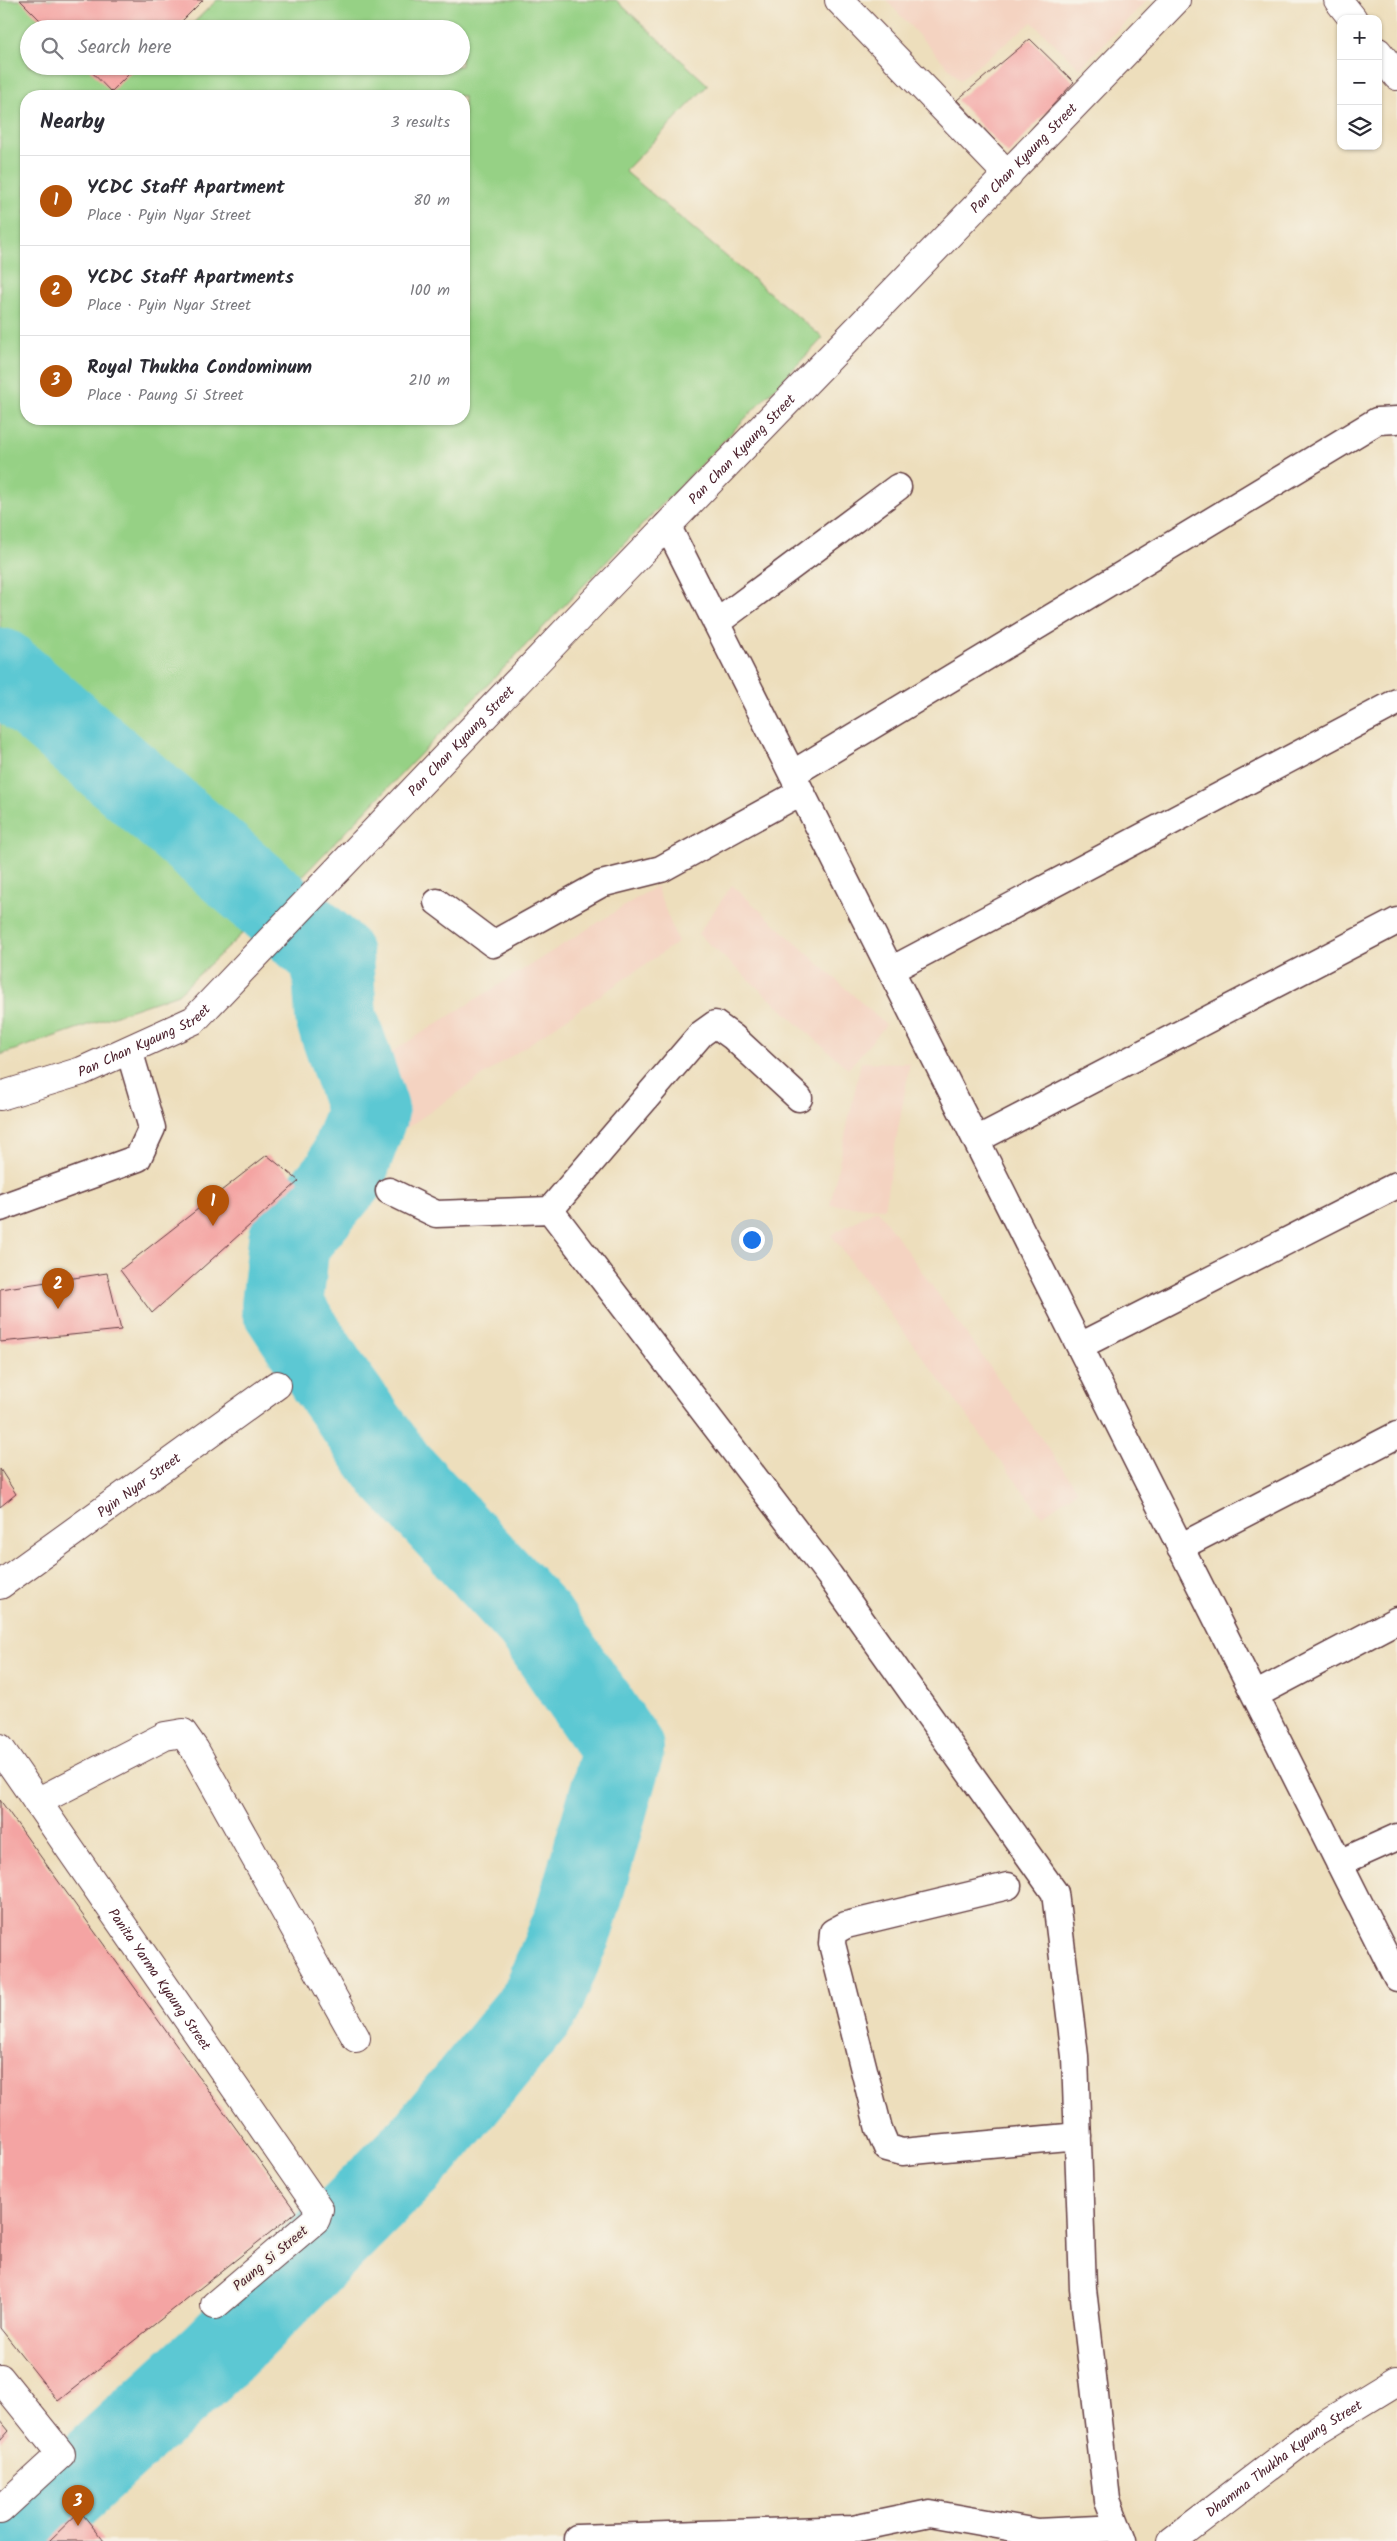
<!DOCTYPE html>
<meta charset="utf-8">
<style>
:root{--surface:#fff;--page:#f2f2f3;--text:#2b2b33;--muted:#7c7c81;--line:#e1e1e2;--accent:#b45309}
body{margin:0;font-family:Kalam,sans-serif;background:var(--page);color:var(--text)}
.controls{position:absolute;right:15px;top:15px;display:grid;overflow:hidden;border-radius:10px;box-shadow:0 1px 4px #0004}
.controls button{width:45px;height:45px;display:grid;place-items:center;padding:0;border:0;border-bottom:1px solid var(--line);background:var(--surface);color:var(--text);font:25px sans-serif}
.you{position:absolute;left:751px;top:1239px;width:18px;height:18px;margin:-12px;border:4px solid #fff;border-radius:50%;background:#1a73e8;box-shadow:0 0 0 8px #1a73e833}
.badge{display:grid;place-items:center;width:32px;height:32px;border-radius:50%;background:var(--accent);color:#fff;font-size:16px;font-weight:700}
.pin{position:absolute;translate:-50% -41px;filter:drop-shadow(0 1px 2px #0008)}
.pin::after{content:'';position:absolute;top:26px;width:18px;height:15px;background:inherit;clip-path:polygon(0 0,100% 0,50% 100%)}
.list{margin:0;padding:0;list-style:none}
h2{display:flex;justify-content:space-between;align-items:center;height:65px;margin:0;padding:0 20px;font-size:21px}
h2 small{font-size:16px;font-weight:400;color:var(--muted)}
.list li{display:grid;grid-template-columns:32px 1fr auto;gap:15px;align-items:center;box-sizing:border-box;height:90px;padding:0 20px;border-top:1px solid var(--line)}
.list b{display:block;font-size:19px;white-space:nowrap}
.list p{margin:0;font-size:16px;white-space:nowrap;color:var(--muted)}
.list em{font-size:16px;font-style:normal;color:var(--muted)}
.icon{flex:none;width:28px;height:28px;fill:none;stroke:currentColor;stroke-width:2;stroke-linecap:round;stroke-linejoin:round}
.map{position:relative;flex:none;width:1397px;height:2541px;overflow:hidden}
.search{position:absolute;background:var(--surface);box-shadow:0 1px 4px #0004;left:20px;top:20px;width:450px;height:55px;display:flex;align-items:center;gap:12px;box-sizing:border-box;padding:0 18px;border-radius:28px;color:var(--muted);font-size:19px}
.panel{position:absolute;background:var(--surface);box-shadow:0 1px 4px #0004;left:20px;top:90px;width:450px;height:335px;border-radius:20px}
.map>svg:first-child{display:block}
.built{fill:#f4d3c1}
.green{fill:#96d185;stroke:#707858;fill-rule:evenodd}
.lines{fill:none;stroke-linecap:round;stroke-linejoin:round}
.river{stroke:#5cc8d3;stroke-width:82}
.building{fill:#f4a4a3}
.service-casing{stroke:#623c41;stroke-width:29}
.minor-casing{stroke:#623c41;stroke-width:30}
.service{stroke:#fff;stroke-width:26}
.minor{stroke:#fff;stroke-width:28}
.labels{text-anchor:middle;stroke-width:4;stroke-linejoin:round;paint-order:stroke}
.street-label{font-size:14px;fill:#4a1f2b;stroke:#f7f3e8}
</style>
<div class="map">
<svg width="1397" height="2541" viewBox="0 0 1397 2541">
<rect width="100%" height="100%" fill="#f7f3e8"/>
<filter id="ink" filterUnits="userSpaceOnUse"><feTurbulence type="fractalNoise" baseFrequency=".02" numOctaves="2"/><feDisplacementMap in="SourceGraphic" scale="10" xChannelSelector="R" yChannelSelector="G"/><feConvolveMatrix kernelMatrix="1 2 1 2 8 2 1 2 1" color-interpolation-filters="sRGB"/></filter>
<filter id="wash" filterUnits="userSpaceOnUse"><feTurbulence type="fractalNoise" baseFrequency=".0096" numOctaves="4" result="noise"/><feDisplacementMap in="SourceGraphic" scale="20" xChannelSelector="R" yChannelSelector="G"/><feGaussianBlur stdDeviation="1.12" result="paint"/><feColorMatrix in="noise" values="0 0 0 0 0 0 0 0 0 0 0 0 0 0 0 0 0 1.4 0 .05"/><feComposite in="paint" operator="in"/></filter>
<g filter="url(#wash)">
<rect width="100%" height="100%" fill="#eddebc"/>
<path class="built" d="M 886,0 L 1147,0 L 1080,68 L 1032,22 L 960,80 Z
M 732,885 L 886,1025 L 848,1069 L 698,934 Z
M 656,886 L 678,942 L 402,1131 L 379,1060 Z
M 861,1062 L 910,1063 L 884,1208 L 830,1205 Z
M 877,1209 L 1078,1490 L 1042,1516 L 831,1235 Z"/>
<path class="green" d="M 0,0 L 56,0 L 94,29 L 29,29 L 29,66 L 461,66 L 461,29 L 187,29 L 217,0 L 616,0 L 708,85 L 625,171 L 823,338 L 292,887 L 178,994 L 0,1055 ZM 26,96 L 464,96 L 464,419 L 26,419 Z"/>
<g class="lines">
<path class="river" d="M 0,669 L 332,956 L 336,1017 L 368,1110 L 345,1174 L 289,1241 L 282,1306 L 328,1377 L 395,1470 L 534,1620 L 623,1750 L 574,1922 L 541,2003 L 424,2145 L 215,2355 L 12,2541"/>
</g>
<g id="blocks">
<path class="building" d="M 20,0 L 203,0 L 174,29 L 49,29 Z
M 1030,39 L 1074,82 L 1008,154 L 957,100 Z
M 86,66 L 137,66 L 111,92 Z
M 267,1155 L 299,1181 L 152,1313 L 120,1270 Z
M 107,1273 L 121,1330 L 0,1342 L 0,1289 Z
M 0,1469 L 16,1494 L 0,1507 Z
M 0,1800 L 296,2212 L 58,2401 L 0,2328 Z
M 0,2420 L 9,2431 L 0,2441 Z
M 80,2511 L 104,2541 L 49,2541 Z"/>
</g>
</g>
<g filter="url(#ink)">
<use href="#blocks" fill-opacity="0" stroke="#623c41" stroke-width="1"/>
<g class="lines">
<g class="service-casing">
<path id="service" d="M 667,525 L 1397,1978
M 716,623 L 898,487
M 792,774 L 1377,421 L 1397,420
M 437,902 L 493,944 L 601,884 L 661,869 L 801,792
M 891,970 L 1397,702
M 799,1098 L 733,1037 L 715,1024 L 701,1034 L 550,1210 L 829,1575 L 1055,1893 L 1075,2056 L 1083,2289 L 1107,2500 L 1123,2541
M 976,1140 L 1397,921
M 389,1191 L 436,1214 L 550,1210
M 0,1208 L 138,1158 L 152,1128 L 129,1050
M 1080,1346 L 1397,1185
M 1180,1547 L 1397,1435
M 1255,1695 L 1397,1620
M 1339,1863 L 1397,1837
M 1008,1886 L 846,1925 L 833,1932 L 832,1944 L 879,2129 L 887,2148 L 902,2152 L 1078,2136
M 577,2538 L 853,2529 L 930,2513 L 1037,2532 L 1118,2528"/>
</g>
<g class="minor-casing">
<g id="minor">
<path d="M 839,0 L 1008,175"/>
<path d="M 1338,0 L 1353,19"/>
<path d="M 1378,52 L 1397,76"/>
<path id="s1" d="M 0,1096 L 82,1071 L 194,1020 L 602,593 L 1176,0"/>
<path id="s2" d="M 0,1585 L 277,1385"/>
<path id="s3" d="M 0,1748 L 319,2209 L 316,2219 L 215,2305"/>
<path d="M 37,1802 L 165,1736 L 183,1733 L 195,1750 L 356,2038"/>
<path d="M 0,2378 L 61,2454 L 0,2510"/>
<path id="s4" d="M 1172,2541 L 1317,2430 L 1397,2381"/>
</g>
</g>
<use href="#service" class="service"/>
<use href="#minor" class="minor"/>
</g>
</g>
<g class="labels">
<g class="street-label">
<text dy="5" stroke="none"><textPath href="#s1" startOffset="1405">Pan Chan Kyaung Street</textPath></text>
<text dy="5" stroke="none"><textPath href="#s1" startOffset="1000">Pan Chan Kyaung Street</textPath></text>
<text dy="5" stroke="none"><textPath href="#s1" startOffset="595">Pan Chan Kyaung Street</textPath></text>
<text dy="5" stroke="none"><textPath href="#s1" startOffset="155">Pan Chan Kyaung Street</textPath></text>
<text dy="5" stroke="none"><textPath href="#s2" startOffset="171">Pyin Nyar Street</textPath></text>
<text dy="5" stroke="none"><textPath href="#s3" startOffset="281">Panita Yarma Kyaung Street</textPath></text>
<text transform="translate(270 2258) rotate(-40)" y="5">Paung Si Street</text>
<text dy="5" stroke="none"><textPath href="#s4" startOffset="139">Dhamma Thukha Kyaung Street</textPath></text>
</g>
</g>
</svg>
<div class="controls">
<button>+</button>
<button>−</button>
<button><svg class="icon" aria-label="layers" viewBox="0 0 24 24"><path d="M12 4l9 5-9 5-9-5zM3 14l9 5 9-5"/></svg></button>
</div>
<div class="you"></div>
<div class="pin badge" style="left:213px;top:1226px">1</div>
<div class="pin badge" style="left:58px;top:1309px">2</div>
<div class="pin badge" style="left:78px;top:2526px">3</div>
<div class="search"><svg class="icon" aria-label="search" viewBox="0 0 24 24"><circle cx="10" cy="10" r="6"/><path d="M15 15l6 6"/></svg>Search here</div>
<section class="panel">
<h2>Nearby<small>3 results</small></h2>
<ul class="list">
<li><span class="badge">1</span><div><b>YCDC Staff Apartment</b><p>Place · Pyin Nyar Street</p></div><em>80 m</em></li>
<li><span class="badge">2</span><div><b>YCDC Staff Apartments</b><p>Place · Pyin Nyar Street</p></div><em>100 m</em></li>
<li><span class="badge">3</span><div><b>Royal Thukha Condominum</b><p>Place · Paung Si Street</p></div><em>210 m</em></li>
</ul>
</section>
</div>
